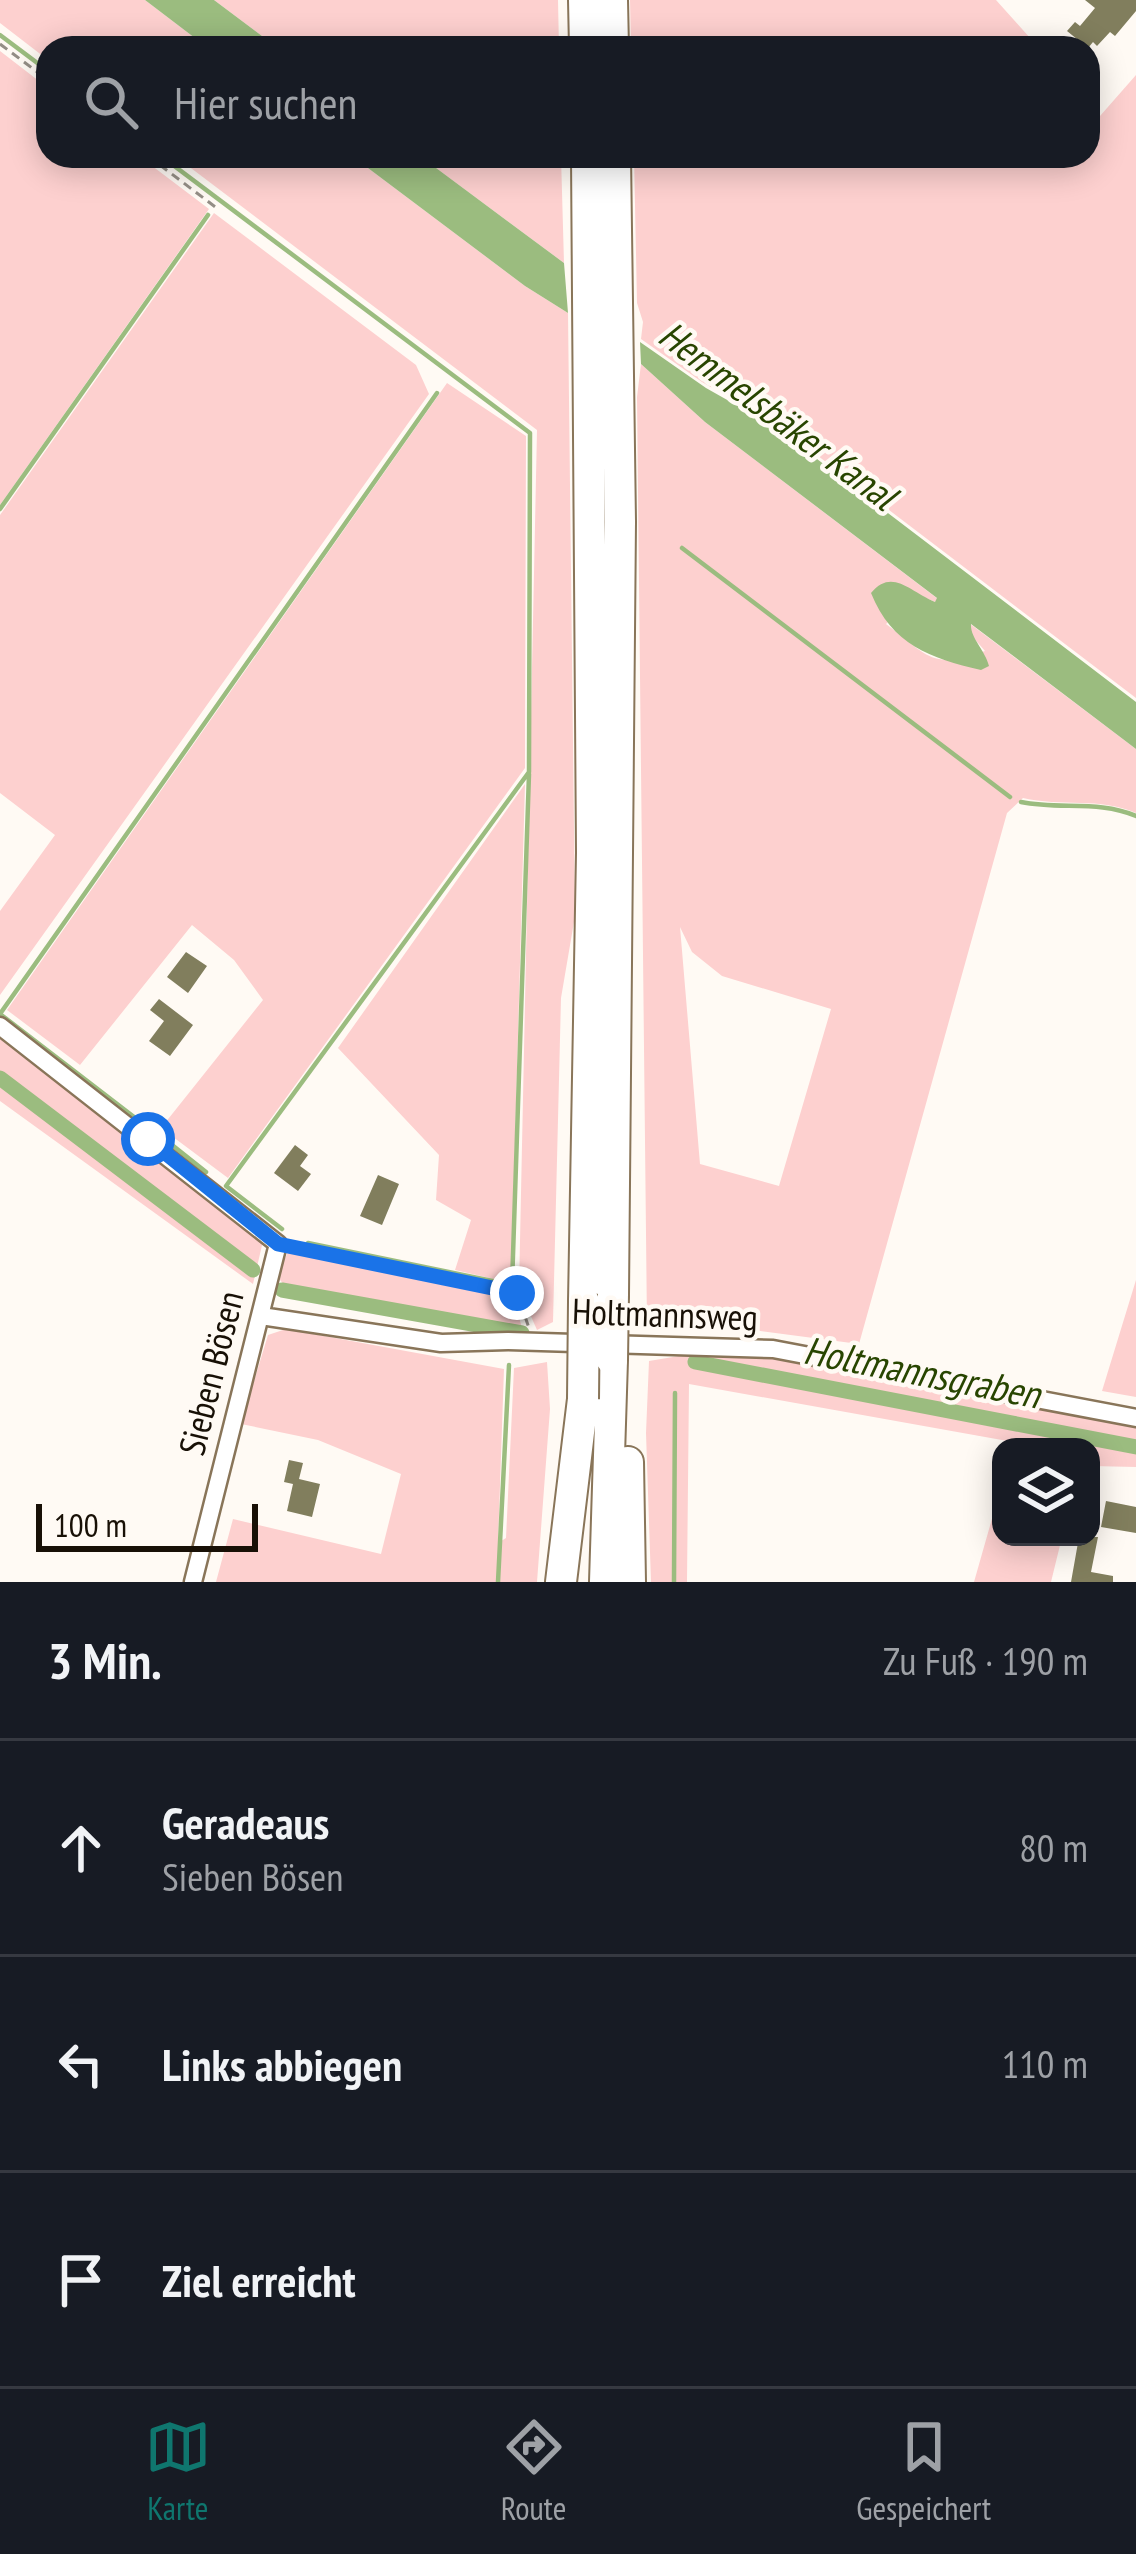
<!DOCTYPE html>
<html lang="de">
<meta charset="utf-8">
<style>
:root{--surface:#171b24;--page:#20242c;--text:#f1f3f6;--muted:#9ea1a6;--line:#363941;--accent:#0f766e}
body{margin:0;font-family:"PT Sans Narrow",sans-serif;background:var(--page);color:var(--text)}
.controls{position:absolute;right:36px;bottom:36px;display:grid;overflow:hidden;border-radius:24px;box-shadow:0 6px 30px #0003}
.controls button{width:108px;height:108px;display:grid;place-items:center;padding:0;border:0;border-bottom:3px solid var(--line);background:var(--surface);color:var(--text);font:60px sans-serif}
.scale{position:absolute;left:36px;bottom:30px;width:222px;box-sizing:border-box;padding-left:12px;border:6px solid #181006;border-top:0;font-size:33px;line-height:42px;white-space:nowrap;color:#181006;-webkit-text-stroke:9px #fffaf4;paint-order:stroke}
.stop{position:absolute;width:36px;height:36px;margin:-27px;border:9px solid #1a73e8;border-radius:50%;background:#fff}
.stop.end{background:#1a73e8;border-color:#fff;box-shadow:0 3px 12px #0008}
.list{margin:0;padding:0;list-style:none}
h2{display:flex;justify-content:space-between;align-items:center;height:156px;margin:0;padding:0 48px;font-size:51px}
h2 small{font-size:39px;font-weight:400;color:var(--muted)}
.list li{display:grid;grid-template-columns:78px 1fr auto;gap:36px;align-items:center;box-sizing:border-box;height:216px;padding:0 48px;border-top:3px solid var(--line)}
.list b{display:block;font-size:45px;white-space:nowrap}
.list p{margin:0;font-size:39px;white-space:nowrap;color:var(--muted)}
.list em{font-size:39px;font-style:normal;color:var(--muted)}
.icon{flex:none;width:66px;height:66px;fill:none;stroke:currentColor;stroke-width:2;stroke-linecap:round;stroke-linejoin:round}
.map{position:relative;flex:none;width:1136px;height:1582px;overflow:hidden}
.search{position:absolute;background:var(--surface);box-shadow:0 6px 30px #0003;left:36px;right:36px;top:36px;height:132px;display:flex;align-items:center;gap:30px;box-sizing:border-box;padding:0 42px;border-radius:36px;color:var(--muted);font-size:45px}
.sheet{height:804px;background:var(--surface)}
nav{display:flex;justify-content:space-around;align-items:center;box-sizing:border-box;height:168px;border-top:3px solid var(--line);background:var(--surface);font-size:33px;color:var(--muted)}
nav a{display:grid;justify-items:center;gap:6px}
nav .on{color:var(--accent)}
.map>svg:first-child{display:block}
.green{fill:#fdd0cf;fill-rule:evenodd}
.water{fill:#9bbc7f}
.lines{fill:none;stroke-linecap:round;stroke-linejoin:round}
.stream{stroke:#9bbc7f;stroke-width:4.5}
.canal{stroke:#9bbc7f;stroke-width:15}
.building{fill:#817e5d}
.street-casing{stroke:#897559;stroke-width:21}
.highway-casing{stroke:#897559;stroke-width:34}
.path{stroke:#948e86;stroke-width:3;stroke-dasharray:9 6;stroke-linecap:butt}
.street{stroke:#fff;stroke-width:16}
.highway{stroke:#fff;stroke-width:30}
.highway-bridge-casing{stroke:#897559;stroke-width:34;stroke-linecap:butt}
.highway-bridge{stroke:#fff;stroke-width:30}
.route{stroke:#1a73e8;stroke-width:15}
.labels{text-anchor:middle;stroke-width:9;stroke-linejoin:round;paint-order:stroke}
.street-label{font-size:36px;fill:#181006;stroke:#fffaf4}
.water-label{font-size:39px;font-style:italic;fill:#284500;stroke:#fffaf4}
</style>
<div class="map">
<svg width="1136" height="1582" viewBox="0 0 1136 1582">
<rect width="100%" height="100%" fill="#fffaf4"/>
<path class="green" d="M 0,0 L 145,0 L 208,48 L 48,48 L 48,60 L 0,23 Z
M 214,0 L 558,0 L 559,48 L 278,48 Z
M 630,0 L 996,0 L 1039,48 L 631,48 Z
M 0,51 L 48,88 L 48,156 L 139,156 L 209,209 L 0,505 Z
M 1136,75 L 1136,698 L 780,427 L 702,382 L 641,339 L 643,322 L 637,303 L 634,156 L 1088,156 L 1088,103 L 1100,116 Z
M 175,156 L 352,156 L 525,286 L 568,313 L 575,916 L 561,998 L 553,1322 L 537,1330 L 519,1289 L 537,430 Z
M 420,156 L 561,156 L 564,263 L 440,171 Z
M 214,213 L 416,365 L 429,394 L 0,995 L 0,911 L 55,835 L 0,793 L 0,515 Z
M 641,364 L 705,422 L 938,599 L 935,602 L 917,594 L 886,624 C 929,656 930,670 985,651 L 971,635 L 969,623 L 1136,749 L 1136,813 C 1100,797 1061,807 1023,798 L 1007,813 L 859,1344 L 692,1322 L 647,1326 L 637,397 ZM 680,927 L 692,952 L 722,976 L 831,1009 L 779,1186 L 700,1164 Z
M 447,383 L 526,436 L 525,768 L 228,1178 L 161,1128 L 263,1000 L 234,960 L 192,925 L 80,1065 L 7,1010 Z
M 525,784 L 511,1283 L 455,1270 L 471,1220 L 436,1200 L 439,1155 L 338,1048 Z
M 0,1037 L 263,1241 L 253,1284 L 0,1101 Z
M 292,1243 L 511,1288 L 522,1328 L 284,1285 L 277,1276 Z
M 1136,1280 L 1136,1397 L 1102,1391 Z
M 286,1329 L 504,1369 L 498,1543 L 506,1538 L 514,1368 L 547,1362 L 550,1409 L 537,1582 L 216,1582 L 233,1519 L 381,1554 L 401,1474 L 318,1440 L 241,1424 L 268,1335 Z
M 691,1354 L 765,1355 L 1136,1424 L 1136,1467 L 1091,1466 L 1091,1447 L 1012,1447 L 1013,1442 L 689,1384 L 687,1582 L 651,1582 L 646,1433 L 649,1361 Z
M 1001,1487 L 1001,1537 L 1062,1537 L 1051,1582 L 974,1582 Z"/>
<path class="water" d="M 145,0 L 214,0 L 278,48 L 208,48 Z
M 352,156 L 420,156 L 564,263 L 568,313 L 525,286 Z
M 640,342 L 706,388 L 775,427 L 1136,702 L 1136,749 L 971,624 C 970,638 985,650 989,666 L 981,670 C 930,658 892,645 871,593 C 892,568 909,591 935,602 L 937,598 L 705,422 L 641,364 Z"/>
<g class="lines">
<path class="stream" d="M 0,35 L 48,71
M 161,156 L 530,433 L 529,772 L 226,1186 L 282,1229
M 0,509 L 208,215
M 682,548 L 1010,797
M 1021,802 C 1060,810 1099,800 1136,816
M 147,1127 L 0,1014 L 437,393
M 162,1137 L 206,1172
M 308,1243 L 512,1285 L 529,774
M 498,1582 L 509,1365
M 674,1582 L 675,1393"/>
<path class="canal" d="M 0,1078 L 253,1270
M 282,1290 L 522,1333
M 695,1362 L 1136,1447"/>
</g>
<path class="building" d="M 1085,0 L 1136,0 L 1136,11 L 1115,36 L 1110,32 L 1097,46 L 1093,42 L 1088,48 L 1067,31 L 1075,22 L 1080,26 L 1095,8 Z
M 186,952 L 207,966 L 188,993 L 167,977 Z
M 159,999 L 193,1025 L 170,1056 L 149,1041 L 164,1021 L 150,1010 Z
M 295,1145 L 308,1155 L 300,1166 L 311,1174 L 298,1191 L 274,1173 Z
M 378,1175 L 399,1184 L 382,1225 L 360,1216 Z
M 289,1460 L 303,1463 L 299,1479 L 320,1484 L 312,1517 L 287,1511 L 293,1484 L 284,1482 Z
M 1106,1501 L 1136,1507 L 1136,1533 L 1101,1527 Z
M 1079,1537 L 1098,1537 L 1091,1572 L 1113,1576 L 1113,1582 L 1071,1582 Z"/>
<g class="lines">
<g class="street-casing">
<path id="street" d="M 0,1026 L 278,1244 L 193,1582
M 261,1316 L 441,1343 L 508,1341 L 773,1349 L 1136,1418"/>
</g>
<g class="highway-casing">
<path id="highway" d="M 584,0 L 585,48
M 612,0 L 613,48
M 613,1294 L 620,522 L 615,156
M 584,1302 L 592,853 L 587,156
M 628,1462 L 630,1582
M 561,1582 L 583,1399
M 605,1582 L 612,1360"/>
</g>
<path class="path" d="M 0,44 L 48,80
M 148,156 L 218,209
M 292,1247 L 517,1293 L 529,1328"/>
<use href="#street" class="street"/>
<use href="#highway" class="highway"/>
<g class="highway-bridge-casing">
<path id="highway-bridge" d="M 612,1360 L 613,1294
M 583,1399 L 584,1302"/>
</g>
<use href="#highway-bridge" class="highway-bridge"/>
</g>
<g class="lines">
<path class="route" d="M 148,1139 L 278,1244 L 517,1293"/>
</g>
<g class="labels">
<g class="street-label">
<text transform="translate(665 1314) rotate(2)" y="13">Holtmannsweg</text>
<text transform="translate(211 1373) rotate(-76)" y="13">Sieben Bösen</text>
</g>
<g class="water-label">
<text transform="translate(778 415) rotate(37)" y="14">Hemmelsbäker Kanal</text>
<text transform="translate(922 1372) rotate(11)" y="14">Holtmannsgraben</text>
</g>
</g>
</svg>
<div class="controls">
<button><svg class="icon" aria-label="layers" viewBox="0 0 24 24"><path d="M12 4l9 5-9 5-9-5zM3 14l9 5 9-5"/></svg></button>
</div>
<div class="scale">100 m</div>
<div class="stop" style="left:148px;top:1139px"></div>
<div class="stop end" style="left:517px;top:1293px"></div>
<div class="search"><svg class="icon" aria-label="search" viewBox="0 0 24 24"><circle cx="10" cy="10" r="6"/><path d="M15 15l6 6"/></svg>Hier suchen</div>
</div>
<section class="sheet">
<h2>3 Min.<small>Zu Fuß · 190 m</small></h2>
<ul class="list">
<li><svg class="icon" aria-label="ahead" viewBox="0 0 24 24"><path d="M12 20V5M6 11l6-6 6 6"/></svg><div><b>Geradeaus</b><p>Sieben Bösen</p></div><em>80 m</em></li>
<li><svg class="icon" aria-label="left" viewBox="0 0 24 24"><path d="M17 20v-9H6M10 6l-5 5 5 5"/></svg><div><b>Links abbiegen</b></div><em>110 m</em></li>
<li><svg class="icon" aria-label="arrive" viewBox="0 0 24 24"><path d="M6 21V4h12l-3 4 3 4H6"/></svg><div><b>Ziel erreicht</b></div></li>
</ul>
</section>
<nav>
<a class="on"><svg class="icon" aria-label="map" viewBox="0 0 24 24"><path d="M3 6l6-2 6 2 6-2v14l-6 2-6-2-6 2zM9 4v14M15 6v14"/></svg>Karte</a>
<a><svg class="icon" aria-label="directions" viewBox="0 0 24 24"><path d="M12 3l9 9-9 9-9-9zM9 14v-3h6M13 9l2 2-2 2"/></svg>Route</a>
<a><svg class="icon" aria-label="saved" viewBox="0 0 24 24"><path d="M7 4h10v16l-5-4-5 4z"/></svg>Gespeichert</a>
</nav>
